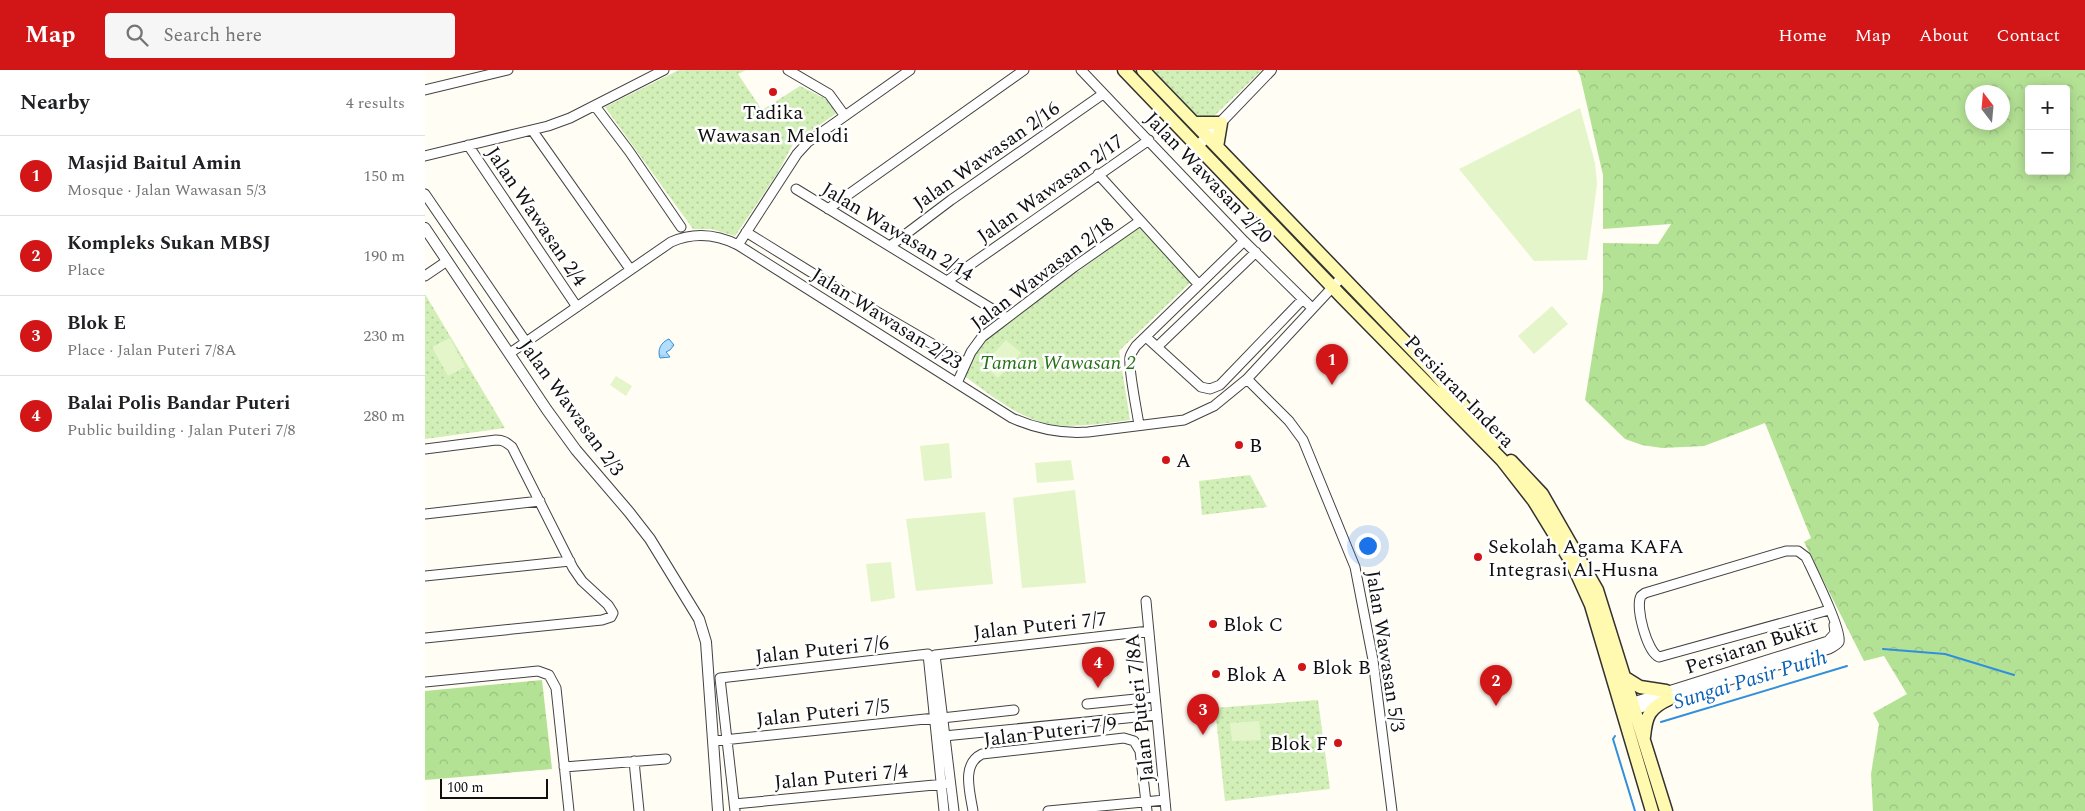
<!DOCTYPE html>
<meta charset="utf-8">
<style>
:root{--surface:#fff;--page:#f6f6f6;--text:#202124;--muted:#757577;--line:#e0e0e0;--accent:#d21617}
body{margin:0;font-family:Spectral,serif;background:var(--page);color:var(--text)}
.controls{position:absolute;right:15px;top:15px;display:grid;overflow:hidden;border-radius:5px;box-shadow:0 2px 12px #0003}
.controls button{width:45px;height:45px;display:grid;place-items:center;padding:0;border:0;border-bottom:1px solid var(--line);background:var(--surface);color:var(--text);font:25px sans-serif}
.compass{position:absolute;left:1540px;top:15px;width:45px;height:45px;border-radius:50%;background:var(--surface);box-shadow:0 2px 12px #0003;rotate:344deg}
.scale{position:absolute;left:15px;bottom:12px;width:108px;box-sizing:border-box;padding-left:5px;border:2px solid #101010;border-top:0;font-size:14px;line-height:18px;white-space:nowrap;color:#101010;-webkit-text-stroke:4px #fff;paint-order:stroke}
.you{position:absolute;left:942px;top:475px;width:18px;height:18px;margin:-12px;border:4px solid #fff;border-radius:50%;background:#1a73e8;box-shadow:0 0 0 8px #1a73e833}
.badge{display:grid;place-items:center;width:32px;height:32px;border-radius:50%;background:var(--accent);color:#fff;font-size:16px;font-weight:700}
.pin{position:absolute;translate:-50% -41px;filter:drop-shadow(0 1px 2px #0008)}
.pin::after{content:'';position:absolute;top:26px;width:18px;height:15px;background:inherit;clip-path:polygon(0 0,100% 0,50% 100%)}
.list{margin:0;padding:0;list-style:none}
h2{display:flex;justify-content:space-between;align-items:center;height:65px;margin:0;padding:0 20px;font-size:21px}
h2 small{font-size:16px;font-weight:400;color:var(--muted)}
.list li{display:grid;grid-template-columns:32px 1fr auto;gap:15px;align-items:center;box-sizing:border-box;height:80px;padding:0 20px;border-top:1px solid var(--line)}
.list b{display:block;font-size:19px;white-space:nowrap}
.list p{margin:0;font-size:16px;white-space:nowrap;color:var(--muted)}
.list em{font-size:16px;font-style:normal;color:var(--muted)}
.icon{flex:none;width:28px;height:28px;fill:none;stroke:currentColor;stroke-width:2;stroke-linecap:round;stroke-linejoin:round}
.map{position:relative;flex:none;width:1660px;height:741px;overflow:hidden}
header{display:flex;align-items:center;gap:30px;box-sizing:border-box;height:70px;padding:0 25px;background:var(--accent);color:#fff}
header strong{font-size:24px}
nav{display:flex;gap:28px;margin-inline-start:auto;font-size:18px}
.search{width:350px;height:45px;background:var(--page);display:flex;align-items:center;gap:12px;box-sizing:border-box;padding:0 18px;border-radius:5px;color:var(--muted);font-size:19px}
main{display:flex}
aside{flex:1;background:var(--surface)}
.map>svg:first-child{display:block}
.forest{fill:url(#forest-crowns);fill-rule:evenodd}
.park{fill:url(#park-dots)}
.pitch{fill:#e4f5ca}
.water{fill:url(#water-ripples);stroke:#3090dd}
.lines{fill:none;stroke-linecap:round;stroke-linejoin:round}
.stream{stroke:#3090dd;stroke-width:2}
.minor-casing{stroke:#434343;stroke-width:11}
.tertiary-casing{stroke:#434343;stroke-width:12}
.secondary-casing{stroke:#323232;stroke-width:15}
.minor{stroke:#fff;stroke-width:9}
.tertiary{stroke:#fff;stroke-width:10}
.secondary{stroke:#fffaaf;stroke-width:12}
.poi-dot{fill:#d21617;stroke:#fff;stroke-width:2}
.labels{text-anchor:middle;stroke-width:5;stroke-linejoin:round;paint-order:stroke}
.poi-label{font-size:20px;fill:#101010;stroke:#fff;text-anchor:start}
.street-label{font-size:20px;fill:#101010;stroke:#fff}
.park-label{font-size:20px;font-style:italic;fill:#267117;stroke:#fff}
.water-label{font-size:21px;font-style:italic;fill:#0961b3;stroke:#fff}
</style>
<header>
<strong>Map</strong>
<div class="search"><svg class="icon" aria-label="search" viewBox="0 0 24 24"><circle cx="10" cy="10" r="6"/><path d="M15 15l6 6"/></svg>Search here</div>
<nav><a>Home</a><a>Map</a><a>About</a><a>Contact</a></nav>
</header>
<main>
<aside>
<h2>Nearby<small>4 results</small></h2>
<ul class="list">
<li><span class="badge">1</span><div><b>Masjid Baitul Amin</b><p>Mosque · Jalan Wawasan 5/3</p></div><em>150 m</em></li>
<li><span class="badge">2</span><div><b>Kompleks Sukan MBSJ</b><p>Place</p></div><em>190 m</em></li>
<li><span class="badge">3</span><div><b>Blok E</b><p>Place · Jalan Puteri 7/8A</p></div><em>230 m</em></li>
<li><span class="badge">4</span><div><b>Balai Polis Bandar Puteri</b><p>Public building · Jalan Puteri 7/8</p></div><em>280 m</em></li>
</ul>
</aside>
<div class="map">
<svg width="1660" height="741" viewBox="0 0 1660 741">
<defs>
<pattern id="forest-crowns" width="20" height="18" patternUnits="userSpaceOnUse" patternTransform="scale(1.25)"><rect width="20" height="18" fill="#b4e295"/><path d="M2 6a3 3 0 1 1 6 0M12 15a3 3 0 1 1 6 0" fill="none" stroke="#9ac17f"/></pattern>
<pattern id="park-dots" width="8" height="8" patternUnits="userSpaceOnUse" patternTransform="scale(1.25)"><rect width="8" height="8" fill="#d2efb7"/><path d="M2 2h.1M6 6h.1" fill="none" stroke="#b3cc9c" stroke-width="1.8" stroke-linecap="round"/></pattern>
<pattern id="water-ripples" width="26" height="14" patternUnits="userSpaceOnUse" patternTransform="scale(1.25)"><rect width="26" height="14" fill="#b2ddfd"/><path d="M2 4q2-2 4 0t4 0M15 11q2-2 4 0t4 0" fill="none" stroke="#98bdd8"/></pattern>
</defs>
<rect width="100%" height="100%" fill="#fffdf4"/>
<path class="forest" d="M 1152,0 L 1660,0 L 1660,741 L 1448,741 L 1446,704 L 1454,654 L 1448,643 L 1482,624 L 1459,586 L 1439,591 L 1379,472 L 1386,468 L 1340,353 L 1279,376 L 1237,378 L 1217,375 L 1200,369 L 1160,330 L 1178,220 L 1178,173 L 1233,174 L 1246,154 L 1178,159 L 1178,105 L 1155,5 ZM 1604,19 L 1641,19 L 1641,101 L 1604,101 ZM 1548,22 L 1578,22 L 1578,52 L 1548,52 Z
M 117,610 L 127,699 L 0,710 L 0,621 Z"/>
<path class="park" d="M 254,0 L 321,0 L 313,4 L 337,40 L 375,16 L 401,29 L 413,42 L 368,74 L 352,104 L 310,166 L 286,159 L 268,159 L 180,37 Z
M 725,0 L 837,0 L 789,46 C 780,49 776,49 768,45 Z
M 715,157 L 766,212 L 694,281 L 705,350 C 683,353 661,356 639,356 C 601,355 569,327 539,306 L 548,283 L 559,269 Z
M 0,224 L 80,358 L 0,369 Z
M 825,405 L 842,437 L 777,445 L 774,411 Z
M 893,630 L 905,719 L 800,731 L 790,638 Z"/>
<path class="pitch" d="M 1155,38 L 1170,93 L 1172,114 L 1162,190 L 1109,191 L 1034,99 Z
M 1127,236 L 1143,254 L 1109,284 L 1093,266 Z
M 25,268 L 40,297 L 23,306 L 7,277 Z
M 581,270 L 596,283 L 573,308 L 558,295 Z
M 191,306 L 207,316 L 201,326 L 185,315 Z
M 524,373 L 527,408 L 499,411 L 495,376 Z
M 646,390 L 649,410 L 612,413 L 610,393 Z
M 650,420 L 661,513 L 597,518 L 588,428 Z
M 560,442 L 568,514 L 491,521 L 481,449 Z
M 466,492 L 470,528 L 446,532 L 441,494 Z
M 834,651 L 836,670 L 807,671 L 805,653 Z"/>
<path class="water" d="M 244,269 L 249,275 L 245,280 L 241,282 L 245,287 L 235,288 C 232,280 236,272 244,269 Z"/>
<g class="lines">
<path class="stream" d="M 1458,579 L 1520,584 L 1589,605
M 1236,652 L 1422,596
M 1190,666 L 1188,669 L 1210,741"/>
<g class="minor-casing">
<path id="minor" d="M 363,0 L 404,24 L 420,46
M 656,0 L 819,171 L 887,238
M 0,20 L 83,0
M 170,36 L 204,81 L 256,157
M 107,60 L 205,199
M 43,75 L 152,237
M 0,86 L 123,56 L 145,48 L 239,0
M 673,104 L 774,215
M 371,119 L 582,248
M 0,124 L 101,272
M 403,139 L 599,0
M 321,162 L 418,222 L 540,293
M 313,175 L 372,84 L 383,72 L 485,0
M 465,176 L 526,130 L 678,24
M 0,206 L 22,191
M 522,211 L 724,70
M 721,267 L 776,317 L 785,319 L 795,315 L 877,230
M 732,277 L 831,182
M 85,283 L 246,172 C 269,162 291,164 313,175 L 587,348 C 612,359 636,364 663,362 L 759,350 L 789,336 L 822,309 L 917,207
M 822,309 L 864,351 L 878,370 L 930,497 L 948,590 L 967,741
M 532,313 L 546,282 L 557,267 L 649,197 L 715,151
M 714,355 C 712,341 703,298 705,287 C 706,283 709,279 711,276 L 819,171
M 0,379 L 71,370 C 78,370 81,372 87,377 L 148,498 L 157,511 L 183,535 L 188,543 L 186,547 L 177,550 L 0,568
M 0,444 L 115,431
M 0,506 L 145,491
M 721,531 L 741,741
M 0,612 L 113,601 L 124,605 L 131,618 L 144,741
M 662,634 L 730,627
M 1202,634 L 1403,571 L 1410,563 L 1409,555
M 1206,641 L 1404,579 C 1408,577 1412,575 1414,572 C 1418,562 1387,500 1381,487 L 1373,481 L 1361,481 L 1220,523 L 1216,526 C 1210,537 1222,582 1234,587 L 1404,540
M 517,648 L 589,640
M 519,666 L 732,645
M 289,671 L 510,648
M 209,691 L 214,741
M 139,697 L 241,689
M 309,734 L 520,714
M 310,741 L 295,608 L 503,584 L 519,741
M 529,741 L 510,585 L 724,561
M 548,741 C 545,722 536,694 557,684 L 699,668 L 709,671 L 715,681 L 722,741
M 623,741 L 740,730"/>
</g>
<g class="tertiary-casing">
<path id="tertiary" d="M 772,77 L 846,0
M 0,158 L 122,340 L 151,380 L 204,442 L 225,469 L 274,549 L 281,572 L 293,741"/>
</g>
<g class="secondary-casing">
<path id="secondary" d="M 699,0 L 918,228 L 1077,390 L 1109,431 L 1147,493 L 1166,535 L 1227,741
M 718,0 L 1008,301 L 1070,372
M 769,53 L 796,53 L 792,77
M 1086,391 L 1117,424 L 1172,520 L 1241,741
M 1199,607 L 1215,617 L 1241,621
M 1219,667 C 1221,646 1224,638 1244,629"/>
</g>
<use href="#minor" class="minor"/>
<use href="#tertiary" class="tertiary"/>
<use href="#secondary" class="secondary"/>
</g>
<g class="poi-dot">
<circle cx="348" cy="22" r="5"/>
<circle cx="814" cy="375" r="5"/>
<circle cx="741" cy="390" r="5"/>
<circle cx="1053" cy="487" r="5"/>
<circle cx="788" cy="554" r="5"/>
<circle cx="877" cy="597" r="5"/>
<circle cx="791" cy="604" r="5"/>
<circle cx="913" cy="673" r="5"/>
</g>
<g class="labels">
<g class="poi-label">
<text x="348" y="49" text-anchor="middle">Tadika<tspan x="348" dy="23">Wawasan Melodi</tspan></text>
<text x="824" y="382">B</text>
<text x="751" y="397">A</text>
<text x="1063" y="483">Sekolah Agama KAFA<tspan x="1063" dy="23">Integrasi Al-Husna</tspan></text>
<text x="798" y="561">Blok C</text>
<text x="887" y="604">Blok B</text>
<text x="801" y="611">Blok A</text>
<text x="903" y="680" text-anchor="end">Blok F</text>
</g>
<g class="street-label">
<text transform="translate(561 85) rotate(-35)" y="7">Jalan Wawasan 2/16</text>
<text transform="translate(784 107) rotate(46)" y="7">Jalan Wawasan 2/20</text>
<text transform="translate(625 118) rotate(-35)" y="7">Jalan Wawasan 2/17</text>
<text transform="translate(112 146) rotate(56)" y="7">Jalan Wawasan 2/4</text>
<text transform="translate(473 161) rotate(31)" y="7">Jalan Wawasan 2/14</text>
<text transform="translate(617 203) rotate(-37)" y="7">Jalan Wawasan 2/18</text>
<text transform="translate(462 248) rotate(32)" y="7">Jalan Wawasan 2/23</text>
<text transform="translate(1035 321) rotate(46)" y="7">Persiaran Indera</text>
<text transform="translate(147 337) rotate(54)" y="7">Jalan Wawasan 2/3</text>
<text transform="translate(615 555) rotate(-6)" y="7">Jalan Puteri 7/7</text>
<text transform="translate(1326 576) rotate(-18)" y="7">Persiaran Bukit</text>
<text transform="translate(397 579) rotate(-6)" y="7">Jalan Puteri 7/6</text>
<text transform="translate(961 581) rotate(81)" y="7">Jalan Wawasan 5/3</text>
<text transform="translate(714 638) rotate(-96)" y="7">Jalan Puteri 7/8A</text>
<text transform="translate(398 642) rotate(-6)" y="7">Jalan Puteri 7/5</text>
<text transform="translate(625 661) rotate(-7)" y="7">Jalan Puteri 7/9</text>
<text transform="translate(416 706) rotate(-5)" y="7">Jalan Puteri 7/4</text>
</g>
<g class="park-label">
<text x="633" y="299">Taman Wawasan 2</text>
</g>
<g class="water-label">
<text transform="translate(1325 609) rotate(-17)" y="7">Sungai Pasir Putih</text>
</g>
</g>
</svg>
<div class="controls">
<button>+</button>
<button>−</button>
</div>
<svg class="compass" viewBox="-18 -18 36 36"><path d="M0-13l5 13h-10z" fill="#e53935"/><path d="M0 13l5-13h-10z" fill="#757577"/></svg>
<div class="scale">100 m</div>
<div class="you"></div>
<div class="pin badge" style="left:907px;top:315px">1</div>
<div class="pin badge" style="left:1071px;top:636px">2</div>
<div class="pin badge" style="left:778px;top:665px">3</div>
<div class="pin badge" style="left:673px;top:618px">4</div>
</div>
</main>
